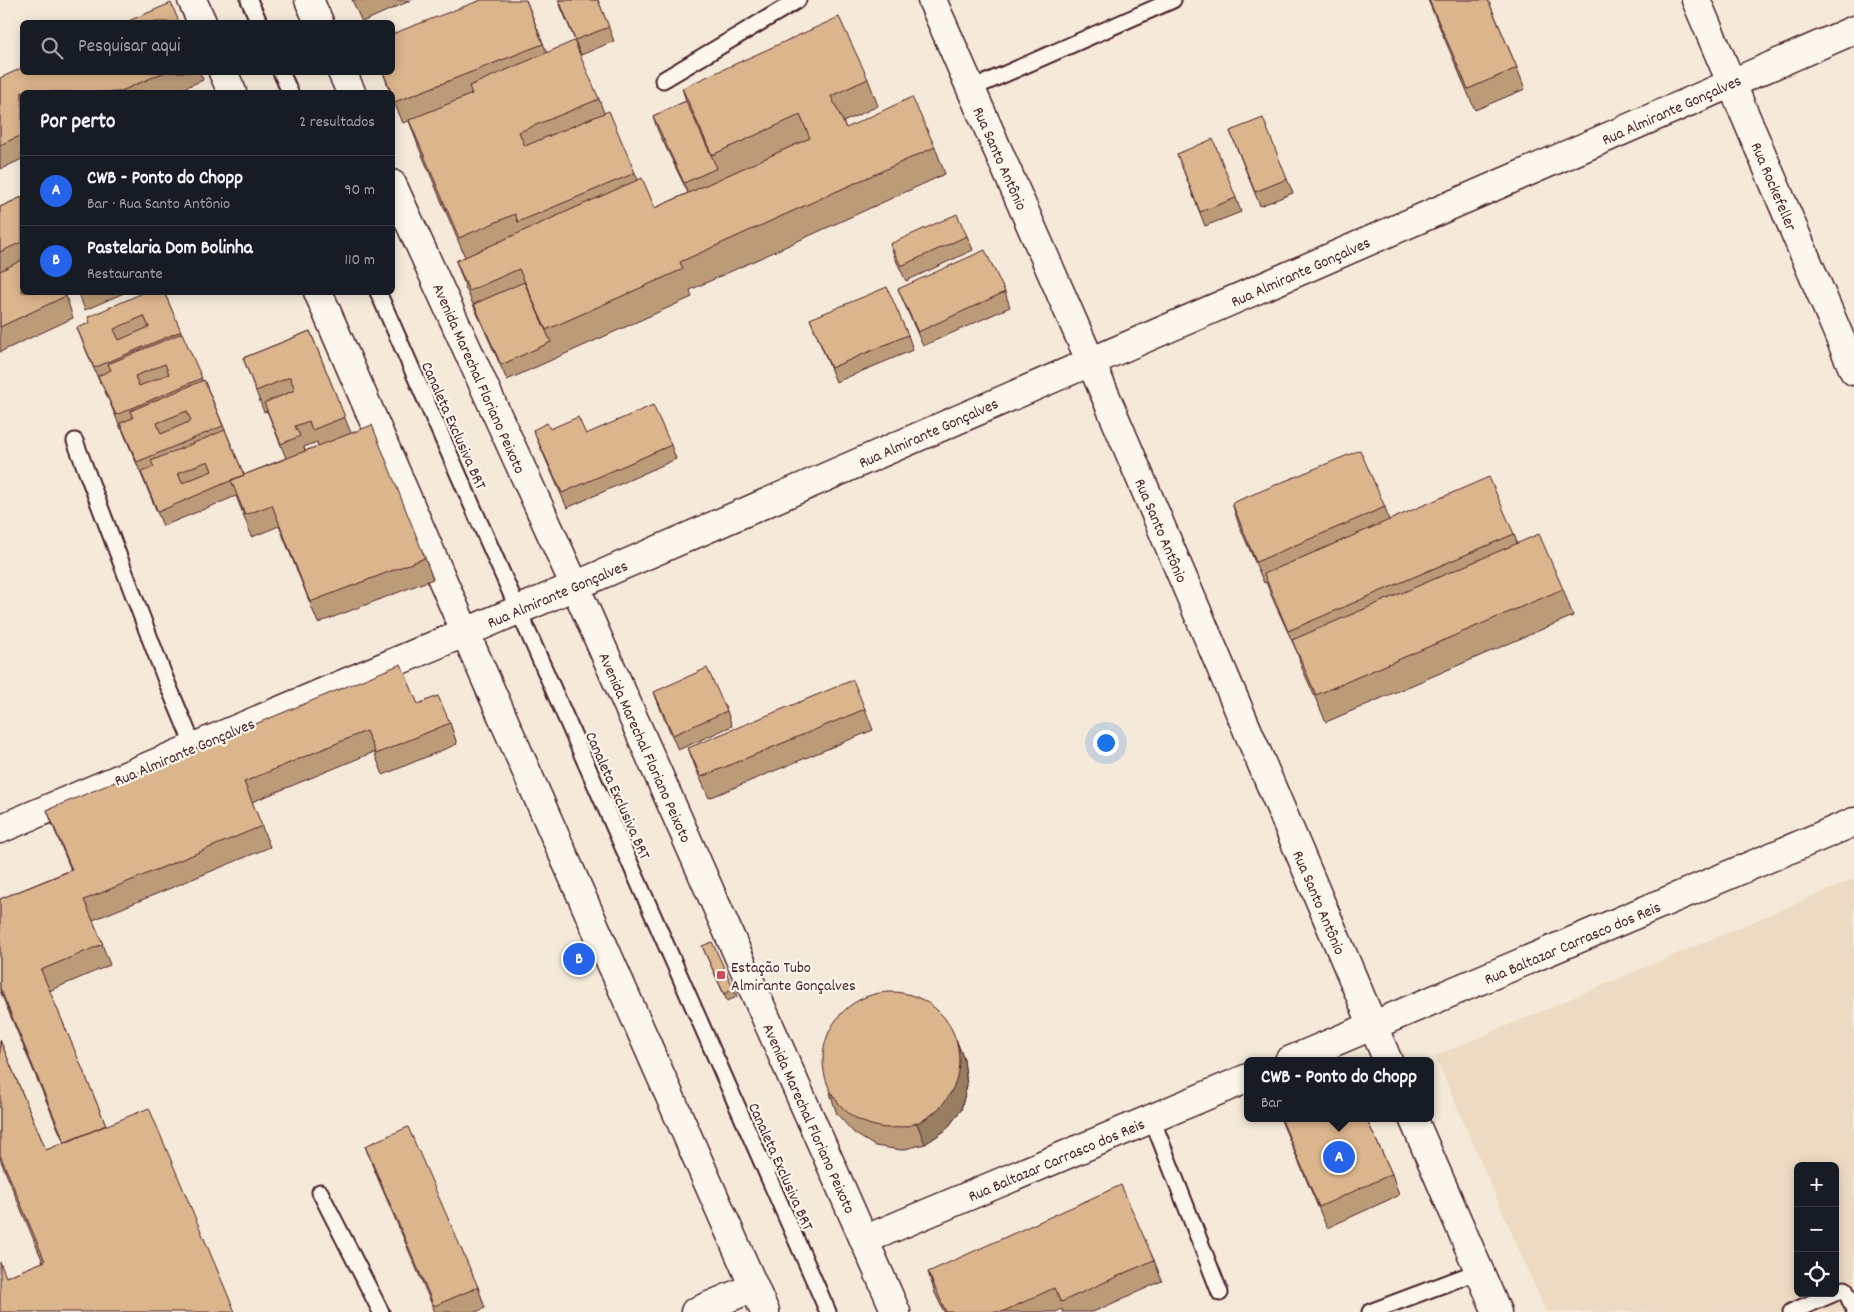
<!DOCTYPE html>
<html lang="pt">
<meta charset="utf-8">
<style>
:root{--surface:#171b24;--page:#242831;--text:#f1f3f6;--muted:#9ea1a6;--line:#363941;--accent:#2563eb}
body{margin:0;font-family:Dekko,sans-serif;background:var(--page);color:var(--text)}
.controls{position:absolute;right:15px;bottom:15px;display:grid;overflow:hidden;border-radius:8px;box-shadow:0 2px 12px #0003}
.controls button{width:45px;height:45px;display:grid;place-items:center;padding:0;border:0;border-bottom:1px solid var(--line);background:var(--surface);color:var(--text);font:25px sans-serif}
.you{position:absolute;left:1105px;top:742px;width:18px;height:18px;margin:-12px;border:4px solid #fff;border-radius:50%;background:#1a73e8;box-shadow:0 0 0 8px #1a73e833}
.badge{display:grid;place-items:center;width:32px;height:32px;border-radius:50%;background:var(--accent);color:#fff;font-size:16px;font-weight:700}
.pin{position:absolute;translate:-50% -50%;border:2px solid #fff;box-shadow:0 1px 5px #0006}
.popup{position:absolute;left:1244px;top:1057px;width:190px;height:65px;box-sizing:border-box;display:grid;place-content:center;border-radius:8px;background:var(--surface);filter:drop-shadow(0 1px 4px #0005);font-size:16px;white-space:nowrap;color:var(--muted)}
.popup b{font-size:19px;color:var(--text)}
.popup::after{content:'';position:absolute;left:50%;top:100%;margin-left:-10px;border:10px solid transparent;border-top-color:var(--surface)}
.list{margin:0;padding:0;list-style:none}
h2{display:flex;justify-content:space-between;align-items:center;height:65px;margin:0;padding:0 20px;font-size:21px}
h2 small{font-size:16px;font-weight:400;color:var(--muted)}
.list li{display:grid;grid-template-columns:32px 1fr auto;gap:15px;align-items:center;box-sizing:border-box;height:70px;padding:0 20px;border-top:1px solid var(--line)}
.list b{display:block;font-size:19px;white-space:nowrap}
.list p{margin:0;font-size:16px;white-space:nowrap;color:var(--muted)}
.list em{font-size:16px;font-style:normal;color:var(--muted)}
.icon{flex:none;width:28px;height:28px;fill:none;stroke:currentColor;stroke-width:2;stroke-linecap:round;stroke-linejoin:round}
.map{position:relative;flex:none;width:1854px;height:1312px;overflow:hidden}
.search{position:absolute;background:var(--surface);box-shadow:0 2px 12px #0003;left:20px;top:20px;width:375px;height:55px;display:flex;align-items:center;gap:12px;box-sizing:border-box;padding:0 18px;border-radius:8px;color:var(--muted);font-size:19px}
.panel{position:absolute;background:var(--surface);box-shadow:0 2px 12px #0003;left:20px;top:90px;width:375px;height:205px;border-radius:8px}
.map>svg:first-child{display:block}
.built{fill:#eddac2;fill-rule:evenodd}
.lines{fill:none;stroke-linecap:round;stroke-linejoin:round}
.service-casing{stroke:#4a1f2b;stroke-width:19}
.minor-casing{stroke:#4a1f2b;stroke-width:31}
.tertiary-casing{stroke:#4a1f2b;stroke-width:31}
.primary-casing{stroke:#4a1f2b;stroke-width:31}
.service{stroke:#fbf7ec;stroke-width:15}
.minor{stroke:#fbf7ec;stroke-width:28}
.tertiary{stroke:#fbf7ec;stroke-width:28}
.primary{stroke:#fbf7ec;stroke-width:28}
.wall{fill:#bc9c78;stroke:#4a1f2b;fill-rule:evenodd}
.shaded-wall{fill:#997f62;stroke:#4a1f2b}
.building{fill:#dbb58c;stroke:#4a1f2b;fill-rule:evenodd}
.poi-dot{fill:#d1495b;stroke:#fbf7ec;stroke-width:2}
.labels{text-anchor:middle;stroke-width:4.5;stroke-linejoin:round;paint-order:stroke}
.street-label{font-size:16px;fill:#4a1f2b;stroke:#fbf7ec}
.poi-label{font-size:16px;fill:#4a1f2b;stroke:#fbf7ec;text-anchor:start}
</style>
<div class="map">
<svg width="1854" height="1312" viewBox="0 0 1854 1312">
<rect width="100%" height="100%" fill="#f5ead9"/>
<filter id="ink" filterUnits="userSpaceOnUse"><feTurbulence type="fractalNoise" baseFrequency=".02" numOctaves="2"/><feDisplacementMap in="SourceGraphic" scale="10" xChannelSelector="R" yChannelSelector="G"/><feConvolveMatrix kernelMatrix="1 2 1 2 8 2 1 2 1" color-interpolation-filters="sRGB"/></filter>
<g filter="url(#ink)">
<path class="built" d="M 1854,879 L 1854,1312 L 1546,1312 L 1435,1056 ZM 1798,1166 L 1835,1166 L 1835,1293 L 1798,1293 Z"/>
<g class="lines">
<g class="service-casing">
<path id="service" d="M 249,0 L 259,22
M 281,72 L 290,92
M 663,80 L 798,0
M 971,89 L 1173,0
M 378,292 L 828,1312
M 75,441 L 165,678 L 194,747
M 1152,1119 L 1220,1293
M 320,1192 L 381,1312
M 1845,1289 L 1854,1310
M 1370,1312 L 1479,1271
M 1791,1312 L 1835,1293"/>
</g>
<g class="minor-casing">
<path id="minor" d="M 932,0 L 1103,390 L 1388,1061
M 1289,1061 L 1854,822
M 1413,1118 L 1497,1312
M 864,1240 L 1248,1078
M 695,1312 L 754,1287"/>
</g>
<g class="tertiary-casing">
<path id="tertiary" d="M 192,0 L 202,22
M 309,0 L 319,22
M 223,72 L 232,92
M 342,72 L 351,92
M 392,184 L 575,586 L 896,1312
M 318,292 L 465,632 L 765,1312
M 0,829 L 575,586 L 1854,30"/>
</g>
<g class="primary-casing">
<path id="primary" d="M 1696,0 L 1854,371"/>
</g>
<use href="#service" class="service"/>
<use href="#minor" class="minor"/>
<use href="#tertiary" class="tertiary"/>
<use href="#primary" class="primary"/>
</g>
<path class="wall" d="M 352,0 L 412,0 L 362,22 Z
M 526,0 L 547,53 L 599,99 L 604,113 L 635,173 L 638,180 L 655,208 L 688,193 L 658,131 L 653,116 L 686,101 L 682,88 L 868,79 L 878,106 L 843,122 L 846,128 L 935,147 L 945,174 L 690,290 L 692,297 L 507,380 L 466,289 L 456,261 L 465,257 L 419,148 L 409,121 L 403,123 L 392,98 L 392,92 L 390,92 L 383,72 L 392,72 Z
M 558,0 L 598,0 L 614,41 L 581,55 Z
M 1428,0 L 1488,0 L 1517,68 L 1525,89 L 1475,110 Z
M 22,72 L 200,72 L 203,80 L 175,92 L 22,92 L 22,159 L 1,169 L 0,166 L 0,78 Z
M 1230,131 L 1287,179 L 1293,193 L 1260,206 Z
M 1177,154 L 1236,198 L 1241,212 L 1205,226 Z
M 22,197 L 22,292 L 66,296 L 73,318 L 0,352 L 0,207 Z
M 967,236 L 973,250 L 906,281 L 895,258 L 890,244 Z
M 898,289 L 1005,292 L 1010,307 L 923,346 L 904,303 Z
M 78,292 L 126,292 L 85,310 Z
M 164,292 L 202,381 L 204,380 L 244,475 L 286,458 L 267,411 L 264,412 L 243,358 L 310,331 L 351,433 L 425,558 L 433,579 L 318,623 L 279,526 L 252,537 L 236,496 L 163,526 L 122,429 L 121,429 L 101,382 L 100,383 L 83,343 L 77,328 ZM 317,442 L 318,446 L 305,451 L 304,447 Z
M 810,319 L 908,335 L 913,350 L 836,382 Z
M 533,430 L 586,434 L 671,445 L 676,459 L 567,508 L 539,444 Z
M 1232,503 L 1385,507 L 1389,520 L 1514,534 L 1517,543 L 1563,589 L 1573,616 L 1326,722 L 1302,668 L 1297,652 L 1271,595 L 1266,582 L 1264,583 L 1239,525 Z
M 654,692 L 727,711 L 732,726 L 678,750 L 659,706 Z
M 418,704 L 450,723 L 457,744 L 383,775 L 374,752 L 252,802 L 270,847 L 93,920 L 110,965 L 49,991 L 106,1125 L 235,1312 L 6,1277 L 43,1262 L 0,1159 L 0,1040 L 46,1150 L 64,1143 L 0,991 L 0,899 L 71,870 L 55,831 L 47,810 Z
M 865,709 L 873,730 L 709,798 L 696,769 L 688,748 Z
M 702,946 L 734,989 L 737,997 L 727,1001 Z
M 956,1039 L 964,1060 L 967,1085 L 961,1110 L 946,1130 L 925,1144 L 901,1150 L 875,1146 L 854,1133 L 837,1114 L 830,1093 Z
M 1280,1118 L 1366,1118 L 1392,1174 L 1399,1195 L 1327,1228 Z
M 365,1146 L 478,1287 L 485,1308 L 476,1312 L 435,1312 L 373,1167 Z
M 1154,1260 L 1162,1281 L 1093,1312 L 1063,1312 L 1062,1309 L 1056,1312 L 944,1312 L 935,1293 L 928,1272 Z"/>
<path class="shaded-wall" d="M 956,1039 L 964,1060 L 967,1085 L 961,1110 L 946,1130 L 925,1144 L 917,1123 Z"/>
<path class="building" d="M 481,0 L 526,0 L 543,44 L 395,102 L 392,96 L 392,92 L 391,92 L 383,72 L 392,72 L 392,34 Z
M 559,0 L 598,0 L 609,27 L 575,40 Z
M 1429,0 L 1488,0 L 1517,68 L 1468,89 Z
M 171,3 L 179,22 L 126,22 Z
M 839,17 L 868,79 L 831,96 L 846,128 L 912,97 L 935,147 L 680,262 L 683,269 L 546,330 L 519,269 L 469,291 L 456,261 L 642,178 L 655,208 L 810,138 L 800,115 L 712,155 L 682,88 Z
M 574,41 L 599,99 L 519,132 L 525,146 L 609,111 L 635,173 L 518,222 L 515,214 L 459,238 L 409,120 L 472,94 L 469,86 Z
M 22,68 L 22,72 L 165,72 L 119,92 L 22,92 L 22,135 L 0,145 L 0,78 Z
M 686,101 L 717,168 L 684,183 L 653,116 Z
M 1263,118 L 1287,179 L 1255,192 L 1230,131 Z
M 1213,139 L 1236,198 L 1200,212 L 1177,154 Z
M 22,197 L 22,242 L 0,252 L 0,207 Z
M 957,214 L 967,236 L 901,266 L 890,244 Z
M 985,250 L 1005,292 L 918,332 L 898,289 Z
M 22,260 L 22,292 L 64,292 L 66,296 L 0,327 L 0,271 Z
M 524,282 L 551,342 L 501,365 L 474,304 Z
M 887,287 L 908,335 L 831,368 L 810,319 Z
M 145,292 L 164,292 L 181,331 L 94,368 L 77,328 L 90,323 L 88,317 ZM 144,316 L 149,327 L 119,340 L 114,329 Z
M 310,331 L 345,417 L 312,430 L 309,421 L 295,426 L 300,436 L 281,444 L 264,403 L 295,390 L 290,377 L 256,391 L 243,358 Z
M 182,333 L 202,378 L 116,415 L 98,376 L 111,370 L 108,364 ZM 165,364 L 169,374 L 139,386 L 135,376 Z
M 204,380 L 223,426 L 137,462 L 120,423 L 133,418 L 130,411 ZM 187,411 L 191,421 L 161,434 L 157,423 Z
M 653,405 L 671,445 L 562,493 L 533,430 L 547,423 L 550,429 L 578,417 L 586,434 Z
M 372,425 L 425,558 L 310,602 L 272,505 L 245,515 L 231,480 Z
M 225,430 L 244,475 L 158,512 L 141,472 L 154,467 L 151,461 ZM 208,461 L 212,471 L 182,483 L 178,473 Z
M 1360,450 L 1385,507 L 1256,562 L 1232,503 Z
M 1489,477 L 1514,534 L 1288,631 L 1264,574 Z
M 1539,534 L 1563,589 L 1316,695 L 1292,640 Z
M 401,664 L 418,704 L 438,696 L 450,723 L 376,754 L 366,731 L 244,782 L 262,826 L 84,900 L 103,944 L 41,970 L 106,1125 L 65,1143 L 0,988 L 0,899 L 72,870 L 47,810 Z
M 707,668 L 727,711 L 673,735 L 654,692 Z
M 853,680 L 865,709 L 701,777 L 688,748 Z
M 712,942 L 734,989 L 724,994 L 702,946 Z
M823 1060a68 68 0 1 1 136 0a68 68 0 1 1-136 0Z
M 0,1040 L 46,1150 L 149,1108 L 235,1312 L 0,1312 L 0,1262 L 6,1277 L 45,1261 L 0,1155 Z
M 1281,1118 L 1366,1118 L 1392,1174 L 1319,1207 Z
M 408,1127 L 478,1287 L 434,1306 L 365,1146 Z
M 1121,1185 L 1154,1260 L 1061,1302 L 1054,1288 L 1002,1312 L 946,1312 L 928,1272 Z"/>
</g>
<rect class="poi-dot" x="716" y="970" width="10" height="10" rx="2.5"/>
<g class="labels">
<g class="street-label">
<text transform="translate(1671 109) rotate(-24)" y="6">Rua Almirante Gonçalves</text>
<text transform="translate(1001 158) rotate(66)" y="6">Rua Santo Antônio</text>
<text transform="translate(1775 186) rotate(67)" y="6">Rua Rockefeller</text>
<text transform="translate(1300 271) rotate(-24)" y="6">Rua Almirante Gonçalves</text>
<text transform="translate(480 378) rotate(66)" y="6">Avenida Marechal Floriano Peixoto</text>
<text transform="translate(455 425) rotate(66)" y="6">Canaleta Exclusiva BRT</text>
<text transform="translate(928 432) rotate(-24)" y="6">Rua Almirante Gonçalves</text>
<text transform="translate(1162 530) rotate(67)" y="6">Rua Santo Antônio</text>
<text transform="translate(557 593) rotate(-23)" y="6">Rua Almirante Gonçalves</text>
<text transform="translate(646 747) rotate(66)" y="6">Avenida Marechal Floriano Peixoto</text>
<text transform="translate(184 751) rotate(-23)" y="6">Rua Almirante Gonçalves</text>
<text transform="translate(619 795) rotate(66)" y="6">Canaleta Exclusiva BRT</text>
<text transform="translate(1320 902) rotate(67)" y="6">Rua Santo Antônio</text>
<text transform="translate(1572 942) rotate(-23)" y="6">Rua Baltazar Carrasco dos Reis</text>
<text transform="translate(810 1118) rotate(66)" y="6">Avenida Marechal Floriano Peixoto</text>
<text transform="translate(1056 1159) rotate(-23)" y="6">Rua Baltazar Carrasco dos Reis</text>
<text transform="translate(782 1166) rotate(66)" y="6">Canaleta Exclusiva BRT</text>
</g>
<g class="poi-label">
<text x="731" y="972">Estação Tubo<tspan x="731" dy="18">Almirante Gonçalves</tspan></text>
</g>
</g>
</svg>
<div class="controls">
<button>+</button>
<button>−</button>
<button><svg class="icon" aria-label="locate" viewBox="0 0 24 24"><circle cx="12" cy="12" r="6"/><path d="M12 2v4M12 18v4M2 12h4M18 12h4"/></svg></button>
</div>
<div class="you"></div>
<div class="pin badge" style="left:1339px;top:1157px">A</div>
<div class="popup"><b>CWB - Ponto do Chopp</b>Bar</div>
<div class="pin badge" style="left:579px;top:959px">B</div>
<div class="search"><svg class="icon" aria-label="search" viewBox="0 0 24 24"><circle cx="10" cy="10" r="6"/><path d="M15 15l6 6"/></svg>Pesquisar aqui</div>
<section class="panel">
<h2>Por perto<small>2 resultados</small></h2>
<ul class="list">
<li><span class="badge">A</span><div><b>CWB - Ponto do Chopp</b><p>Bar · Rua Santo Antônio</p></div><em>90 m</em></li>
<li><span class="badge">B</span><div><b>Pastelaria Dom Bolinha</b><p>Restaurante</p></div><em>110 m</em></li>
</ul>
</section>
</div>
